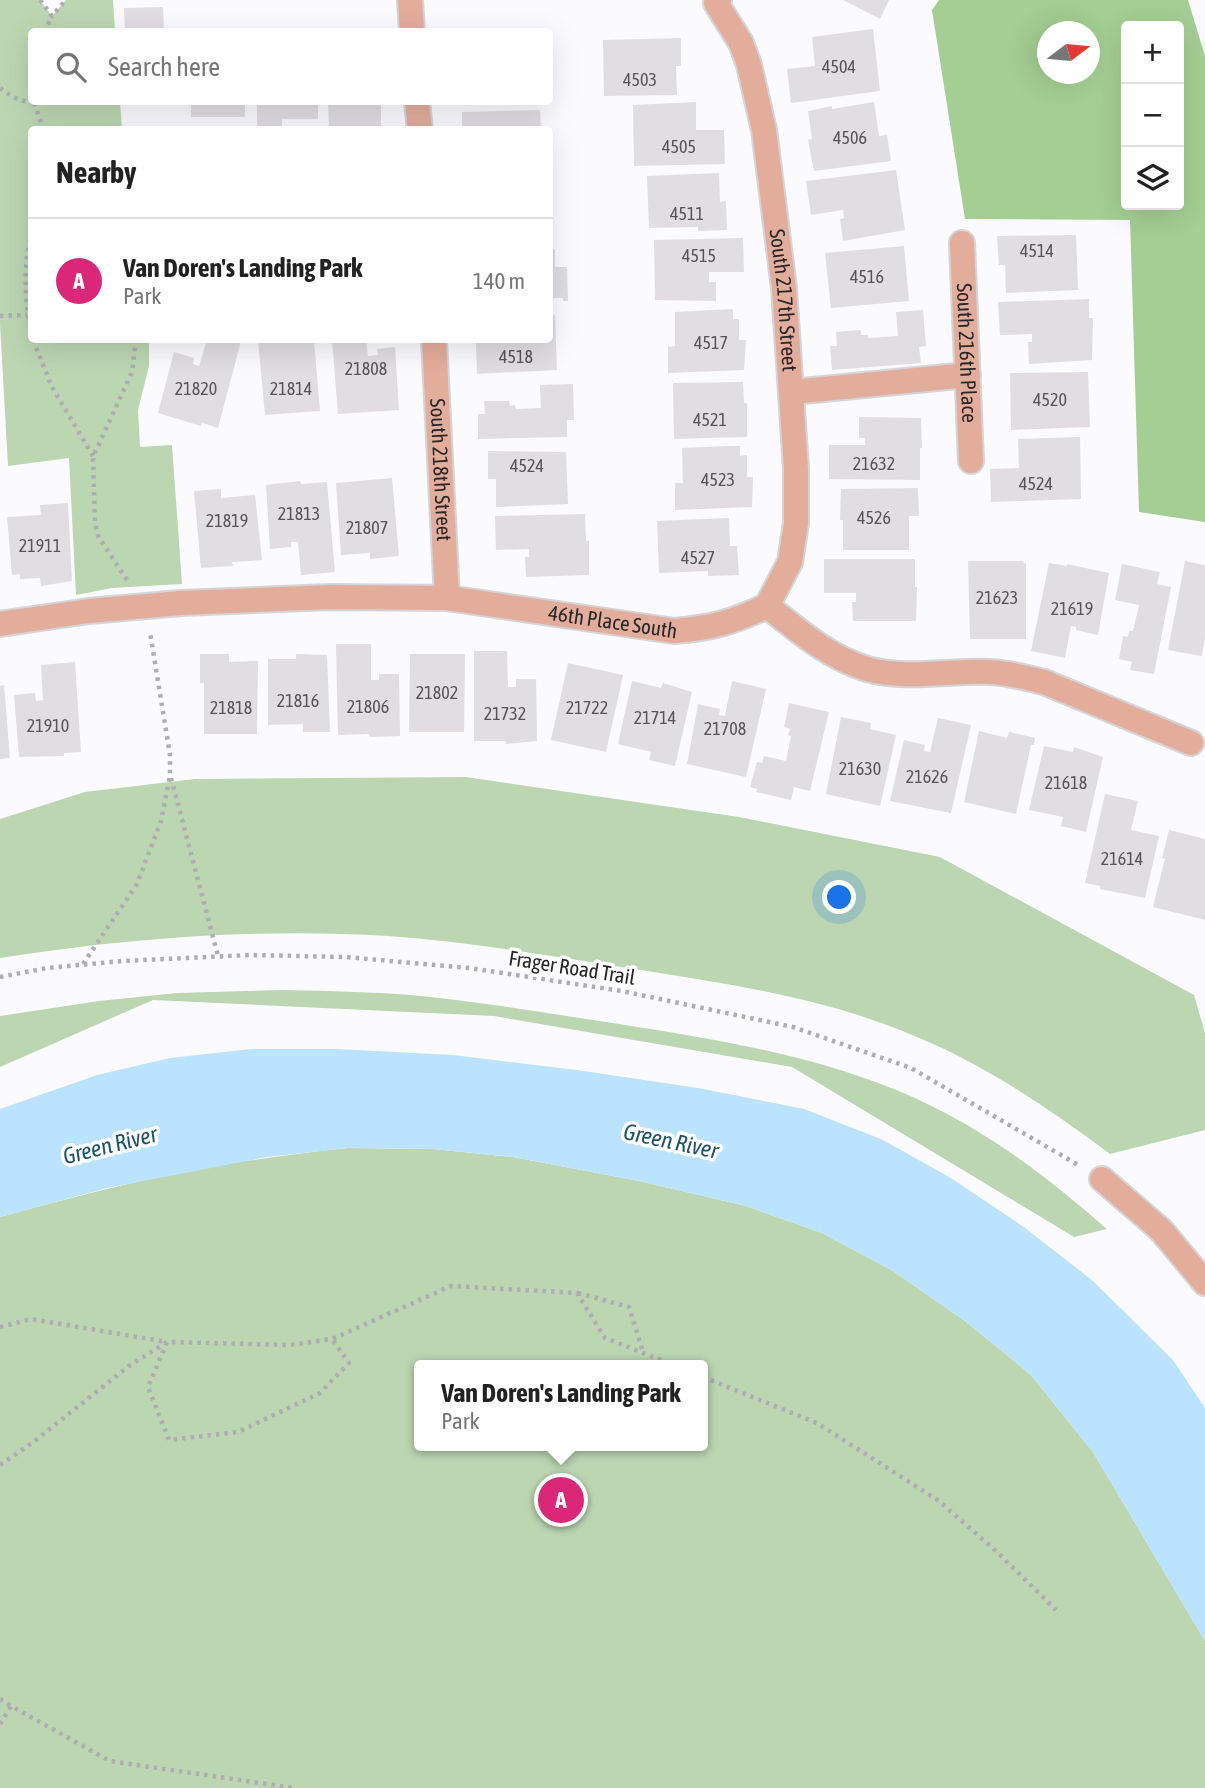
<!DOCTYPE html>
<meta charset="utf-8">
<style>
:root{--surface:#fff;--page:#f2f2f2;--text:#222;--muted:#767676;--line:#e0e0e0;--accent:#db2777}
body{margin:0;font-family:"Asap Condensed",sans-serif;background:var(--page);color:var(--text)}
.controls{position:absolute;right:21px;top:21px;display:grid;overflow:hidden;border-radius:7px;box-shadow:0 7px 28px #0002}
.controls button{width:63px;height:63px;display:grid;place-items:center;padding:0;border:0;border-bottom:2px solid var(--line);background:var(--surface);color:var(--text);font:35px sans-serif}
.compass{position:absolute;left:1037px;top:21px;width:63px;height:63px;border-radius:50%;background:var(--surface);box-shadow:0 7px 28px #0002;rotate:74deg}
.you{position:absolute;left:840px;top:898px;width:24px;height:24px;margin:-18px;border:5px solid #fff;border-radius:50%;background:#1a73e8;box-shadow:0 0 0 10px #1a73e833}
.badge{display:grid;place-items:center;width:46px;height:46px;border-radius:50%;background:var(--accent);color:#fff;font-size:23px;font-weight:700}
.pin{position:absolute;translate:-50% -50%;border:4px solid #fff;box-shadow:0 2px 7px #0006}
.popup{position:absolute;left:414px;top:1360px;width:294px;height:91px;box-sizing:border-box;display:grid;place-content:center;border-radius:7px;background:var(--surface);filter:drop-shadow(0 2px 5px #0005);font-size:23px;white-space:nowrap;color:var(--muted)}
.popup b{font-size:26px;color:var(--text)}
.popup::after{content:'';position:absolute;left:50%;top:100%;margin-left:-14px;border:14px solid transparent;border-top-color:var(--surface)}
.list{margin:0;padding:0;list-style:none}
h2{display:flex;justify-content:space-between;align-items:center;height:91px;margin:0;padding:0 28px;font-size:30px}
h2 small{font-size:23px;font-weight:400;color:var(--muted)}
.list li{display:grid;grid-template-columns:46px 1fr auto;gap:21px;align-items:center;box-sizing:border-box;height:126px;padding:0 28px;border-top:2px solid var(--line)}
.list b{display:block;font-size:26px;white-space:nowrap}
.list p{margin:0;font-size:23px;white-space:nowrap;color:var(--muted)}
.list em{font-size:23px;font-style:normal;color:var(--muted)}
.icon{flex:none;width:38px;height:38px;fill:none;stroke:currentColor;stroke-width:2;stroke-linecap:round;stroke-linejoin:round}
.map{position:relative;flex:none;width:1205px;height:1788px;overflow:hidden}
.search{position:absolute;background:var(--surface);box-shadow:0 7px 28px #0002;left:28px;top:28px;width:525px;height:77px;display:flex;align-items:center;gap:18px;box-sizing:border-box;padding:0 24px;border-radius:7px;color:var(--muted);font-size:26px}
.panel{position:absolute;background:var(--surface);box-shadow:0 7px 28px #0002;left:28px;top:126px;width:525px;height:217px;border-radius:7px}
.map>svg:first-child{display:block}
.green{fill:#bcd6b2;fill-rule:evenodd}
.forest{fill:#a4ce93;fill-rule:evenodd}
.water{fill:#bce3fd}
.building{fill:#e0dde3}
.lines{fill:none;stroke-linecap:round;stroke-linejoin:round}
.street-casing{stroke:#d5d4d8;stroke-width:28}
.path{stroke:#aeadb1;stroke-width:4.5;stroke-dasharray:3.5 5;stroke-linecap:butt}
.street{stroke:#e3ad9c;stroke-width:24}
.labels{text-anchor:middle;stroke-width:7;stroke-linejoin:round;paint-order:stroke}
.number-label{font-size:18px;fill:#555458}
.street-label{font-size:21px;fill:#272729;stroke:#fff}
.water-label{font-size:23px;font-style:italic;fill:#205270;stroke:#fff}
</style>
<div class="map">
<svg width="1205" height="1788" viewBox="0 0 1205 1788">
<rect width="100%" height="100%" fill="#fbfaff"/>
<path class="green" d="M 0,0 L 40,0 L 52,16 L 66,0 L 113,0 L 115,31 L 32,32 L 32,102 L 120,102 L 122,129 L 32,130 L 32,340 L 149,340 L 149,366 L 138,410 L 140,447 L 172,445 L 182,584 L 112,588 L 76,595 L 69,458 L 8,466 L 0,324 Z
M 466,777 L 739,817 L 940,857 L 1194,995 L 1205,1033 L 1205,1130 L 1110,1154 C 1050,1109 987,1066 917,1037 C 829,999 735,985 641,970 C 557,957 473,942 388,936 C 258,928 128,938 0,958 L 0,819 L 85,792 L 195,779 Z
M 282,990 C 335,991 388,992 440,998 C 500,1005 559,1015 619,1024 C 720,1040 821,1056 915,1098 C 989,1132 1046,1176 1107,1229 L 1074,1237 L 792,1067 L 494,1016 L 153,1000 L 0,1067 L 0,1016 L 99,1001 L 177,993 Z
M 348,1148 L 433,1149 L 513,1157 L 639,1181 L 746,1206 L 822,1233 L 893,1271 L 965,1321 L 1031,1375 L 1093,1452 L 1205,1641 L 1205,1788 L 0,1788 L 0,1217 C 59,1201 118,1185 178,1173 C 234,1162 291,1154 348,1148 ZM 419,1365 L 703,1365 L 703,1446 L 419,1446 Z"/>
<path class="forest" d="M 939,0 L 1188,0 L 1205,56 L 1205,522 L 1139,512 L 1130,220 L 965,219 L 932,10 ZM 1126,26 L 1179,26 L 1179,205 L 1126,205 ZM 1048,32 L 1090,32 L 1090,74 L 1048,74 Z"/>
<path class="water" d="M 251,1049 L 337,1049 L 453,1055 L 577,1070 L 698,1088 L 804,1109 L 881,1139 L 951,1178 L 1024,1227 L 1093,1281 L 1173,1360 L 1205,1408 L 1205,1641 L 1093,1452 L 1031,1375 L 965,1321 L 893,1271 L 822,1233 L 746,1206 L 639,1181 L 513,1157 L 433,1149 L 348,1148 L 267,1157 L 107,1188 L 0,1217 L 0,1109 L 97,1075 L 170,1058 Z"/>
<path class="building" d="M 843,0 L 889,0 L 880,19 Z
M 163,7 L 164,31 L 125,32 L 124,8 Z
M 873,29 L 880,91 L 791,103 L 787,69 L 815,66 L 812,37 Z
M 681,38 L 681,66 L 676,66 L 677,95 L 604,96 L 603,40 Z
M 191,102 L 245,102 L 245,117 L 191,117 Z
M 257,102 L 318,102 L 318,119 L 282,119 L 282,129 L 257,129 Z
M 328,102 L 381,102 L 381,129 L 329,130 Z
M 696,102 L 696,130 L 724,130 L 725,164 L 634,166 L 633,105 Z
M 874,102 L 879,136 L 887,135 L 891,161 L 814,171 L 808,140 L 812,139 L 808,111 L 832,106 L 832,109 Z
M 540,110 L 541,130 L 462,130 L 462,112 Z
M 896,170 L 905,230 L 843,241 L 840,219 L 844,218 L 843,210 L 811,215 L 806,181 Z
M 719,173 L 720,202 L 726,201 L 727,230 L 698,231 L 698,227 L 649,228 L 647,176 Z
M 1076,235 L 1078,290 L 1006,293 L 1005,265 L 999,265 L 997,236 Z
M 743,238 L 744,272 L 709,272 L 709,282 L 716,282 L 716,301 L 655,300 L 654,240 Z
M 904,246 L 909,301 L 831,308 L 825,253 Z
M 550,249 L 555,249 L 555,267 L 567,267 L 568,301 L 563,301 L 563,298 L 550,298 Z
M 1089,299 L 1089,318 L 1093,318 L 1092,360 L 1029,364 L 1028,342 L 1032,342 L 1032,334 L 1000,335 L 998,302 Z
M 733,309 L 733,319 L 739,319 L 739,340 L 746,340 L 744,370 L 668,373 L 668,347 L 675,346 L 675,312 Z
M 923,310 L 926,346 L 919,347 L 921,363 L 832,370 L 830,346 L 837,346 L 836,332 L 861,330 L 861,335 L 868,335 L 868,338 L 898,336 L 896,312 Z
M 550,315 L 555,315 L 557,370 L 477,374 L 476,343 L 483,343 L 482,340 L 550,340 Z
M 207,340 L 241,341 L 218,428 L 202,423 L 201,426 L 158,413 L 174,352 L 194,358 L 193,364 L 199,366 Z
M 258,340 L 314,340 L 320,411 L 265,415 Z
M 332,340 L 366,340 L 368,356 L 378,355 L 377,349 L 395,347 L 399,410 L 338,414 Z
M 1088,372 L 1090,427 L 1011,430 L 1010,373 Z
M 743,382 L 744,403 L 747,403 L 747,437 L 674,439 L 673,383 Z
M 573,384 L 574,420 L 567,420 L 567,437 L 478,439 L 478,414 L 485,414 L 484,401 L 509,401 L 510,406 L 515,405 L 516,409 L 541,408 L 540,385 Z
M 859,417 L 921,418 L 922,448 L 920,448 L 920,480 L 829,479 L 829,445 L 865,445 L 865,438 L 859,438 Z
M 1080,437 L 1081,499 L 991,502 L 990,469 L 1019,468 L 1018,439 Z
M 728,446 L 740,446 L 740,456 L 747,455 L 747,477 L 753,477 L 752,507 L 675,510 L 675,483 L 683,483 L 682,448 Z
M 488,451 L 566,452 L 568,504 L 496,507 L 496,479 L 488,479 Z
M 392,478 L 399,556 L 370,559 L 370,553 L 341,555 L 336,483 Z
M 300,481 L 301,484 L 327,482 L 335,572 L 301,575 L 298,542 L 291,542 L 291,547 L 270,549 L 266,485 Z
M 918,488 L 919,516 L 909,516 L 909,550 L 843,550 L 843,520 L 840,520 L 841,489 Z
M 221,489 L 221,498 L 255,495 L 262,560 L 232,562 L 233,566 L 201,568 L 194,491 Z
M 68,503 L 72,581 L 41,586 L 40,578 L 20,579 L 20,574 L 12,575 L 7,517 L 41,515 L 40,505 Z
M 585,514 L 586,541 L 589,541 L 589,575 L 526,577 L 525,557 L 529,557 L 529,549 L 496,550 L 495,516 Z
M 729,518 L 730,546 L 737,546 L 739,575 L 708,576 L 708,571 L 659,573 L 657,521 Z
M 824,559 L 915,559 L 915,587 L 917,587 L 916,621 L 853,621 L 852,602 L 856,602 L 856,593 L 824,593 Z
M 968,561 L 1023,561 L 1024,563 L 1026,563 L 1026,639 L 970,639 Z
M 1185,561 L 1205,565 L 1205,637 L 1202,656 L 1168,650 Z
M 1049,563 L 1067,566 L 1067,564 L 1109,573 L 1098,635 L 1076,630 L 1076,627 L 1071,626 L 1065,658 L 1031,651 Z
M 1122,564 L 1160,572 L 1157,584 L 1171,587 L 1154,674 L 1130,670 L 1132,662 L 1119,659 L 1123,636 L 1128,637 L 1129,631 L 1133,631 L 1139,605 L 1115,600 Z
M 336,644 L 371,644 L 371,680 L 379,680 L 379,674 L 399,674 L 400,736 L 370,737 L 369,734 L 338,735 Z
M 474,651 L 507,651 L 508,687 L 516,687 L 516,679 L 536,679 L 537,741 L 506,744 L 506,741 L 474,741 Z
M 200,654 L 229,654 L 229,662 L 258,661 L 257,734 L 204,734 L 204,683 L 200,683 Z
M 296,654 L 327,655 L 330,732 L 303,732 L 303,724 L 268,725 L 268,659 L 296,659 Z
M 410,654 L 465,654 L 464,732 L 409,732 Z
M 75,662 L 81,752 L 64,753 L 64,756 L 19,757 L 14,695 L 35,693 L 36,701 L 43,700 L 41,665 Z
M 568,663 L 623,675 L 606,752 L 551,740 Z
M 632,681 L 661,688 L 663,683 L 692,692 L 675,766 L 649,760 L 651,752 L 618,744 Z
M 732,681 L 766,689 L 746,777 L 687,764 L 698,704 L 720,709 L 719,715 L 725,716 Z
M 4,685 L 10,758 L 0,759 L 0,686 Z
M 789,703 L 829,712 L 810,791 L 794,787 L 791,800 L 756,792 L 757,789 L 750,787 L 757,762 L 762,763 L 764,756 L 786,761 L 791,736 L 788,735 L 790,729 L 784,727 Z
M 841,717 L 871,723 L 870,729 L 896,735 L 880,806 L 826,794 Z
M 938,718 L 971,725 L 951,813 L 890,801 L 904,740 L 925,745 L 924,751 L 930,752 Z
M 979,731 L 1007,738 L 1009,732 L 1035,738 L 1034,745 L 1031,745 L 1016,814 L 964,802 Z
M 1044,746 L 1073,752 L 1074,747 L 1103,757 L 1086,832 L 1061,826 L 1063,817 L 1029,810 Z
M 1105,794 L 1138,801 L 1131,830 L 1159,836 L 1145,898 L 1100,889 L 1100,886 L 1085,883 Z
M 1169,830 L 1205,839 L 1205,920 L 1153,907 L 1165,859 L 1162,858 Z"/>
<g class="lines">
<g class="street-casing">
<g id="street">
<path d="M 410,0 L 412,32"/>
<path id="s1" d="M 719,0 L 716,3 L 741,43 L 749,65 L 764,130 L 784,288 L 796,469 L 796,523 L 790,562 L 767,606"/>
<path d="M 417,102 L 420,130"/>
<path id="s2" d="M 962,243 L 971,461"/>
<path id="s3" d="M 434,340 L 447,598"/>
<path d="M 792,392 L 968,375"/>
<path id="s4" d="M 0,624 L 89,611 L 181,603 L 331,597 L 447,598 L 674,631 C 712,628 733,622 767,606 C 799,631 828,657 867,669 C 906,680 951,670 991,672 C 1009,673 1027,678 1044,682 L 1191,743"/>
<path d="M 1102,1179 L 1161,1230 L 1205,1283"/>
</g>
</g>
<path class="path" d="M 40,0 L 52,16 L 66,0
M 44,32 L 52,16
M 0,88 C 10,96 22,103 35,102
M 34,103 L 44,130
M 32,231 C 23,265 24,301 32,334
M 0,316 L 27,315
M 33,340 L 52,387 L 93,456
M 127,580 L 98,536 L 95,523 L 93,457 L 132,372 L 136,340
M 171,778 L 218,956
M 83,964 L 137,884 L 161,821 L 170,776 L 170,755 L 150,632
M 0,977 L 47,968 L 122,961 L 250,955 L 346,957 L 469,968 L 622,991 L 793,1027 L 911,1068 L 1080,1166
M 578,1293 L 629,1307 L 643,1352
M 0,1327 L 31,1319 L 167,1342 L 148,1387 L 169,1440 L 238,1432 L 320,1393 L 349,1363 L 332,1339
M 703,1377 L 817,1423 L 939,1501 L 996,1551 L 1056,1610
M 0,1465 L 32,1443 L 129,1366 L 167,1342 L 290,1345 L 332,1339 L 451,1286 L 577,1293 L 605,1338 L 674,1365
M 0,1699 L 11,1706
M 0,1724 L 11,1706 L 110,1761 L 294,1788"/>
<use href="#street" class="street"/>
</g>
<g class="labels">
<g class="number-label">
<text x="839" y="73">4504</text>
<text x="640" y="86">4503</text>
<text x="850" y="144">4506</text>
<text x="679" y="153">4505</text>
<text x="687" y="220">4511</text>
<text x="1037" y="257">4514</text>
<text x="699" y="262">4515</text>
<text x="867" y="283">4516</text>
<text x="711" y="349">4517</text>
<text x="516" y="363">4518</text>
<text x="366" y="375">21808</text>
<text x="196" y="395">21820</text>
<text x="291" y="395">21814</text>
<text x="1050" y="406">4520</text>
<text x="710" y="426">4521</text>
<text x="874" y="470">21632</text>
<text x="527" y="472">4524</text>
<text x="718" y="486">4523</text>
<text x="1036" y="490">4524</text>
<text x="299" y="520">21813</text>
<text x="874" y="524">4526</text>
<text x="227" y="527">21819</text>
<text x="367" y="534">21807</text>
<text x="40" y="552">21911</text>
<text x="698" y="564">4527</text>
<text x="997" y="604">21623</text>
<text x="1072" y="615">21619</text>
<text x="437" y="699">21802</text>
<text x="298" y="707">21816</text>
<text x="368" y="713">21806</text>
<text x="231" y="714">21818</text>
<text x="587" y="714">21722</text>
<text x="505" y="720">21732</text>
<text x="655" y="724">21714</text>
<text x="48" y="732">21910</text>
<text x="725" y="735">21708</text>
<text x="860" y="775">21630</text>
<text x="927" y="783">21626</text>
<text x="1066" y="789">21618</text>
<text x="1122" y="865">21614</text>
</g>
<g class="street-label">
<text dy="7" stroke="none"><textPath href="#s1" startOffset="313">South 217th Street</textPath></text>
<text dy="7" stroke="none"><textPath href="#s2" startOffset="110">South 216th Place</textPath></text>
<text dy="7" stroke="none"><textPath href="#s3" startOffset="130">South 218th Street</textPath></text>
<text dy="7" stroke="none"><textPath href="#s4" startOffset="616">46th Place South</textPath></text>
<text transform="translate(572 968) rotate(9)" y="7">Frager Road Trail</text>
</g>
<g class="water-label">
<text transform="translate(671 1141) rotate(12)" y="8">Green River</text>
<text transform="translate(110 1145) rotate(-14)" y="8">Green River</text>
</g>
</g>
</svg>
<div class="controls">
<button>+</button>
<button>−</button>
<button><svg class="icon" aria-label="layers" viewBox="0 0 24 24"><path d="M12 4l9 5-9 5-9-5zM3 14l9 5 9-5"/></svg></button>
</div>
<svg class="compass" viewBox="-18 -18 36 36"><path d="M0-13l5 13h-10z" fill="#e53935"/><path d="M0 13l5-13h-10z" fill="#767676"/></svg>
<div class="you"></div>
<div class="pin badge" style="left:561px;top:1500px">A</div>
<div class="popup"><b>Van Doren's Landing Park</b>Park</div>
<div class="search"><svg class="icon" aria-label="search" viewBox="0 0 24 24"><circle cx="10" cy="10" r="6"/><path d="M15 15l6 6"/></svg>Search here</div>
<section class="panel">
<h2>Nearby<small></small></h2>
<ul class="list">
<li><span class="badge">A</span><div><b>Van Doren's Landing Park</b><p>Park</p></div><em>140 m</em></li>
</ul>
</section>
</div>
